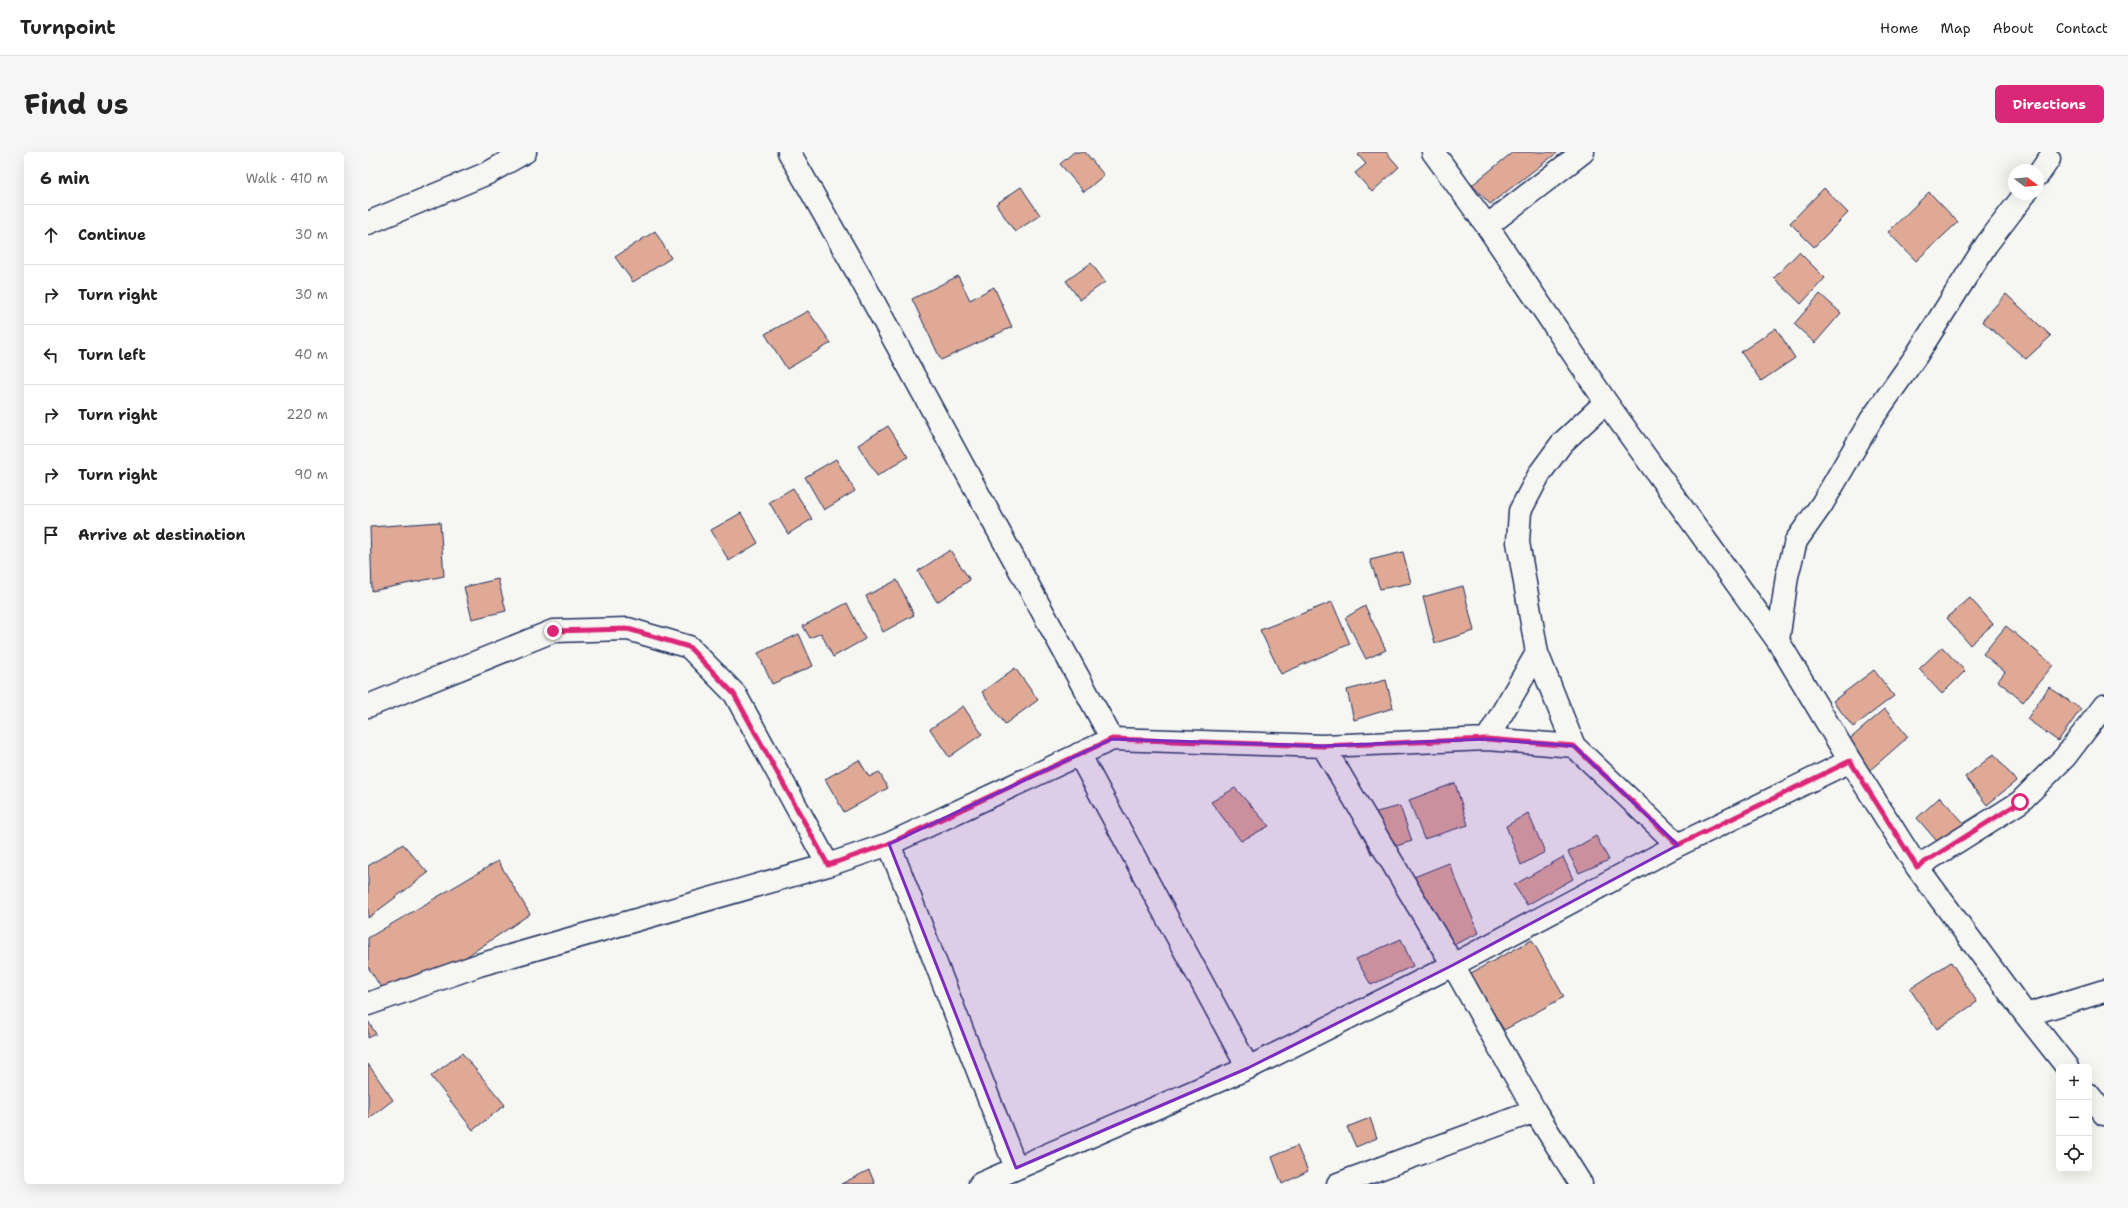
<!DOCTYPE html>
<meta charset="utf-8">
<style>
:root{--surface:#fff;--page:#f6f6f6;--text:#222;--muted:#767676;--line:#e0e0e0;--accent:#db2777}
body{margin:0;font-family:"Shantell Sans",sans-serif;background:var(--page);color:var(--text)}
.controls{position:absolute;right:12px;bottom:12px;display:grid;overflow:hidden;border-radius:6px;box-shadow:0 4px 16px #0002}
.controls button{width:36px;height:36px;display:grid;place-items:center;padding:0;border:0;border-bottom:1px solid var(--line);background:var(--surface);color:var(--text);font:20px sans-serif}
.compass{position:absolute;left:1640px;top:12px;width:36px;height:36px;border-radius:50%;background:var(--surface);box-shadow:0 4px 16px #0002;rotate:106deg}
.stop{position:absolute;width:12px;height:12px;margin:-9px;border:3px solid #db2777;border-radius:50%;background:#fff}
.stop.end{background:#db2777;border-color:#fff;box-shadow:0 1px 4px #0008}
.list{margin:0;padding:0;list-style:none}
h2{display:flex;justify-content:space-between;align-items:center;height:52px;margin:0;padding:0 16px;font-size:17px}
h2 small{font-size:13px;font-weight:400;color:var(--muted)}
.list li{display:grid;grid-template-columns:26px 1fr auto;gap:12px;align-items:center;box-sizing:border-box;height:60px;padding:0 16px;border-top:1px solid var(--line)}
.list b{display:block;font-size:15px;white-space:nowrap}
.list em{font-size:13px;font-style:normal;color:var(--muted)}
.icon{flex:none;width:22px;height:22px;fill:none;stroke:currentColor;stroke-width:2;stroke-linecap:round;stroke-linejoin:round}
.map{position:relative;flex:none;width:1736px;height:1032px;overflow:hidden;border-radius:6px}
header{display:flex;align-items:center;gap:24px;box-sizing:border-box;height:56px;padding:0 20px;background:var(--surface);border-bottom:1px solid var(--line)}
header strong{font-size:19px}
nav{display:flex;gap:22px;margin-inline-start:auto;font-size:14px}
.intro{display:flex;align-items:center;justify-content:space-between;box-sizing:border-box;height:96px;padding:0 24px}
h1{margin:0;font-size:28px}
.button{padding:10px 18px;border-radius:6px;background:var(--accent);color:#fff;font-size:14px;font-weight:700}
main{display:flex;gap:24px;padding:0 24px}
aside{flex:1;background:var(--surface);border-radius:6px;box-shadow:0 4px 16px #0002}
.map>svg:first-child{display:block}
.building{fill:#dfa996;stroke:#1b2f5e}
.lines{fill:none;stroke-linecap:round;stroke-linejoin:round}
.minor-casing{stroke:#1b2f5e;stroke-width:25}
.minor{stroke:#f6f6f2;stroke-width:22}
.route{stroke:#db2777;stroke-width:5}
.marked{fill:#7b2cbf;fill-opacity:0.2;stroke:#7b2cbf;stroke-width:3;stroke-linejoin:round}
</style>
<header>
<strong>Turnpoint</strong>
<nav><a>Home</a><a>Map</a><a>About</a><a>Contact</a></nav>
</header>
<div class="intro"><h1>Find us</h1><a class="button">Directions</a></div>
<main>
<aside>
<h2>6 min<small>Walk · 410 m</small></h2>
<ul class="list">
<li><svg class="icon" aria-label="ahead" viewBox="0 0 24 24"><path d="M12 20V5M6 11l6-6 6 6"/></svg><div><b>Continue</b></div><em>30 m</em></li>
<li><svg class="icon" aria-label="right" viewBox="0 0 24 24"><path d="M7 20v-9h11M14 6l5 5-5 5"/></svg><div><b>Turn right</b></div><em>30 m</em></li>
<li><svg class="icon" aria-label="left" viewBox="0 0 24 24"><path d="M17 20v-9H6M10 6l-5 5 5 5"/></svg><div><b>Turn left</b></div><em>40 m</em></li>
<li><svg class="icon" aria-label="right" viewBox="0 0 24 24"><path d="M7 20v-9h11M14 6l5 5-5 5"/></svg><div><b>Turn right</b></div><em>220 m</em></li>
<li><svg class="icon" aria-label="right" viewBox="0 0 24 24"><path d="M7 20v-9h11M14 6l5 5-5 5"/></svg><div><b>Turn right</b></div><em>90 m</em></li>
<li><svg class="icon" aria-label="arrive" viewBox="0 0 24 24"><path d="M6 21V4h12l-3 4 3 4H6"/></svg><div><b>Arrive at destination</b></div></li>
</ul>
</aside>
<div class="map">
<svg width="1736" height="1032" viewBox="0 0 1736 1032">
<rect width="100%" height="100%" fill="#f6f6f2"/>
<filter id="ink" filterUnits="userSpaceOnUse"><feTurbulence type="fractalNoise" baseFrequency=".025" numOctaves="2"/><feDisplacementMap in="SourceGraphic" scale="8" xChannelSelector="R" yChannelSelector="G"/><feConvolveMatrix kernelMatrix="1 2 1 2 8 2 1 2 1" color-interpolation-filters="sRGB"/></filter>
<g filter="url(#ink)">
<path class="building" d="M 706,0 L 717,0 L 736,23 L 716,40 L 692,12 Z
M 993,0 L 1018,0 L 1031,15 L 1004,40 L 987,21 L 998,12 L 990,3 Z
M 1145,0 L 1190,0 L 1122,52 L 1104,33 Z
M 653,35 L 672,63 L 647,80 L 628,52 Z
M 1456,36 L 1480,61 L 1446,95 L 1422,71 Z
M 1561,40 L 1590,70 L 1548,109 L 1520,80 Z
M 287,79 L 303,106 L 265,130 L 247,105 Z
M 1431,100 L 1457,126 L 1433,152 L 1406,126 Z
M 723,111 L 737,130 L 712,148 L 698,129 Z
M 590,124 L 602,148 L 626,135 L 644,175 L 573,208 L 544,147 Z
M 1452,142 L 1473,161 L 1447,191 L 1426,172 Z
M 1638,142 L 1683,184 L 1658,207 L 1614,169 Z
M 440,159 L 463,191 L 419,217 L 397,182 Z
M 1408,176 L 1427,206 L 1393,229 L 1373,200 Z
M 520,274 L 540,305 L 509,324 L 490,293 Z
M 468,307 L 487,339 L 456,358 L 437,325 Z
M 425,336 L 444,367 L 420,382 L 401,350 Z
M 373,361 L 390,391 L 361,409 L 343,378 Z
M 72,370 L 76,424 L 4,439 L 2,375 Z
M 582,398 L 602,428 L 569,450 L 550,419 Z
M 1035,400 L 1043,431 L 1012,437 L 1002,408 Z
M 130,427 L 138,459 L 104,467 L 96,435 Z
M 529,428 L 546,463 L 515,480 L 498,444 Z
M 1095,434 L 1106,479 L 1067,491 L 1055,445 Z
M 1602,446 L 1625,472 L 1602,493 L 1579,466 Z
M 964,450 L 982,492 L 913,522 L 892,478 Z
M 479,451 L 497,487 L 465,505 L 453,481 L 442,486 L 435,474 Z
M 997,454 L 1018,498 L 998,507 L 977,466 Z
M 1638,474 L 1685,513 L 1655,550 L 1630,529 L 1637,520 L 1615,502 Z
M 431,482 L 445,514 L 404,532 L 390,501 Z
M 1574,495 L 1597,519 L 1574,542 L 1551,517 Z
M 647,516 L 670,548 L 637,572 L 614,540 Z
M 1506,518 L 1526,544 L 1485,575 L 1465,549 Z
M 1018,528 L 1025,556 L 986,568 L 979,538 Z
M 1681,535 L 1713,557 L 1690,589 L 1659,567 Z
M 595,554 L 614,582 L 581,605 L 562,577 Z
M 1517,557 L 1540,585 L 1501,619 L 1477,591 Z
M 1626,602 L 1648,629 L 1619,653 L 1597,625 Z
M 491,608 L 501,625 L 511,620 L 520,636 L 476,660 L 457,627 Z
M 1087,631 L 1100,673 L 1056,687 L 1041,648 Z
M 867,636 L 901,674 L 873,689 L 843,650 Z
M 1572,645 L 1597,672 L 1573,694 L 1549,666 Z
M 1032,654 L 1044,689 L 1003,702 L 989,665 Z
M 1160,661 L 1177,700 L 1153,713 L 1138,674 Z
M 1228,684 L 1241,708 L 1211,721 L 1200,700 Z
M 35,692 L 60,721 L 0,766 L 0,714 Z
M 1195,705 L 1205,727 L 1159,753 L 1146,733 Z
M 130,709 L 162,762 L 25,854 L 0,815 L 0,786 Z
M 1081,711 L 1111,781 L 1081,795 L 1041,727 Z
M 1033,787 L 1045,814 L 1003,833 L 988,807 Z
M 1164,788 L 1196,845 L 1136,878 L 1101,822 Z
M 1583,810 L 1609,850 L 1569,877 L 1542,837 Z
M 0,869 L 8,882 L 0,886 Z
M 94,901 L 137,953 L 105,978 L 63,924 Z
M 0,912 L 25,948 L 0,967 Z
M 1002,966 L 1009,986 L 988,995 L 979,975 Z
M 929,994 L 940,1019 L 914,1032 L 904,1005 Z
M 501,1018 L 507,1032 L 473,1032 Z"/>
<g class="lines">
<g class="minor-casing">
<path id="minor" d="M 421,0 L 493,127 L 744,587
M 1065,0 L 1119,74 L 1238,250 L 1410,489 L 1482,609 L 1549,715 L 1658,863 L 1699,915
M 1670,23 L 1681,7
M 0,71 L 120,21 L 157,0
M 1119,74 L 1215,0
M 1410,489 L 1419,424 L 1428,389 L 1454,352 L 1503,268 L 1548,204 L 1618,93 L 1657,42
M 0,554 L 185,479 L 260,477 L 321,495 L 367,542 L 460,713
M 1119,587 L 1169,501
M 955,594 L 1085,813 L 1167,959 L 1213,1032
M 1206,594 L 1169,501 L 1150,390 L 1152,359 L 1172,321 L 1194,291 L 1238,250
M 711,602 L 880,916
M 521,692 L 648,1016
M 1549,715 L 1652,650 L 1697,605 L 1736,554
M 0,852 L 111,813 L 460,713 L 521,692 L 744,587 L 955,594 L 1119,587 L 1206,594 L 1310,693
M 1658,863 L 1736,839
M 1721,943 L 1736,962
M 612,1032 L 880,916 L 1085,813 L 1310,693 L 1482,609
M 970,1032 L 1167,959"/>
</g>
<use href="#minor" class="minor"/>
</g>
</g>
<g class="lines" filter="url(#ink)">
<path class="route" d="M 185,479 L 260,477 L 321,495 L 366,542 L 460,713 L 520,692 L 744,587 L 955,594 L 1119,587 L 1206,594 L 1310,693 L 1482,609 L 1549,715 L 1652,650"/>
</g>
<path class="marked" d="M 744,587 L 955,594 L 1119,587 L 1206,594 L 1310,693 L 1085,813 L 880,916 L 648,1016 L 521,692 Z"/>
</svg>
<div class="controls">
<button>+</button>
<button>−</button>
<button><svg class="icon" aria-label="locate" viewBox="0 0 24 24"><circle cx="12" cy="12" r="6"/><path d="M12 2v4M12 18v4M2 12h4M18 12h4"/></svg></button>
</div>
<svg class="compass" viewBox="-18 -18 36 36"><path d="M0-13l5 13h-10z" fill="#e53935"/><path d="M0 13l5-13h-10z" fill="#767676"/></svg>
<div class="stop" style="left:1652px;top:650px"></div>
<div class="stop end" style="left:185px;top:479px"></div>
</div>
</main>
